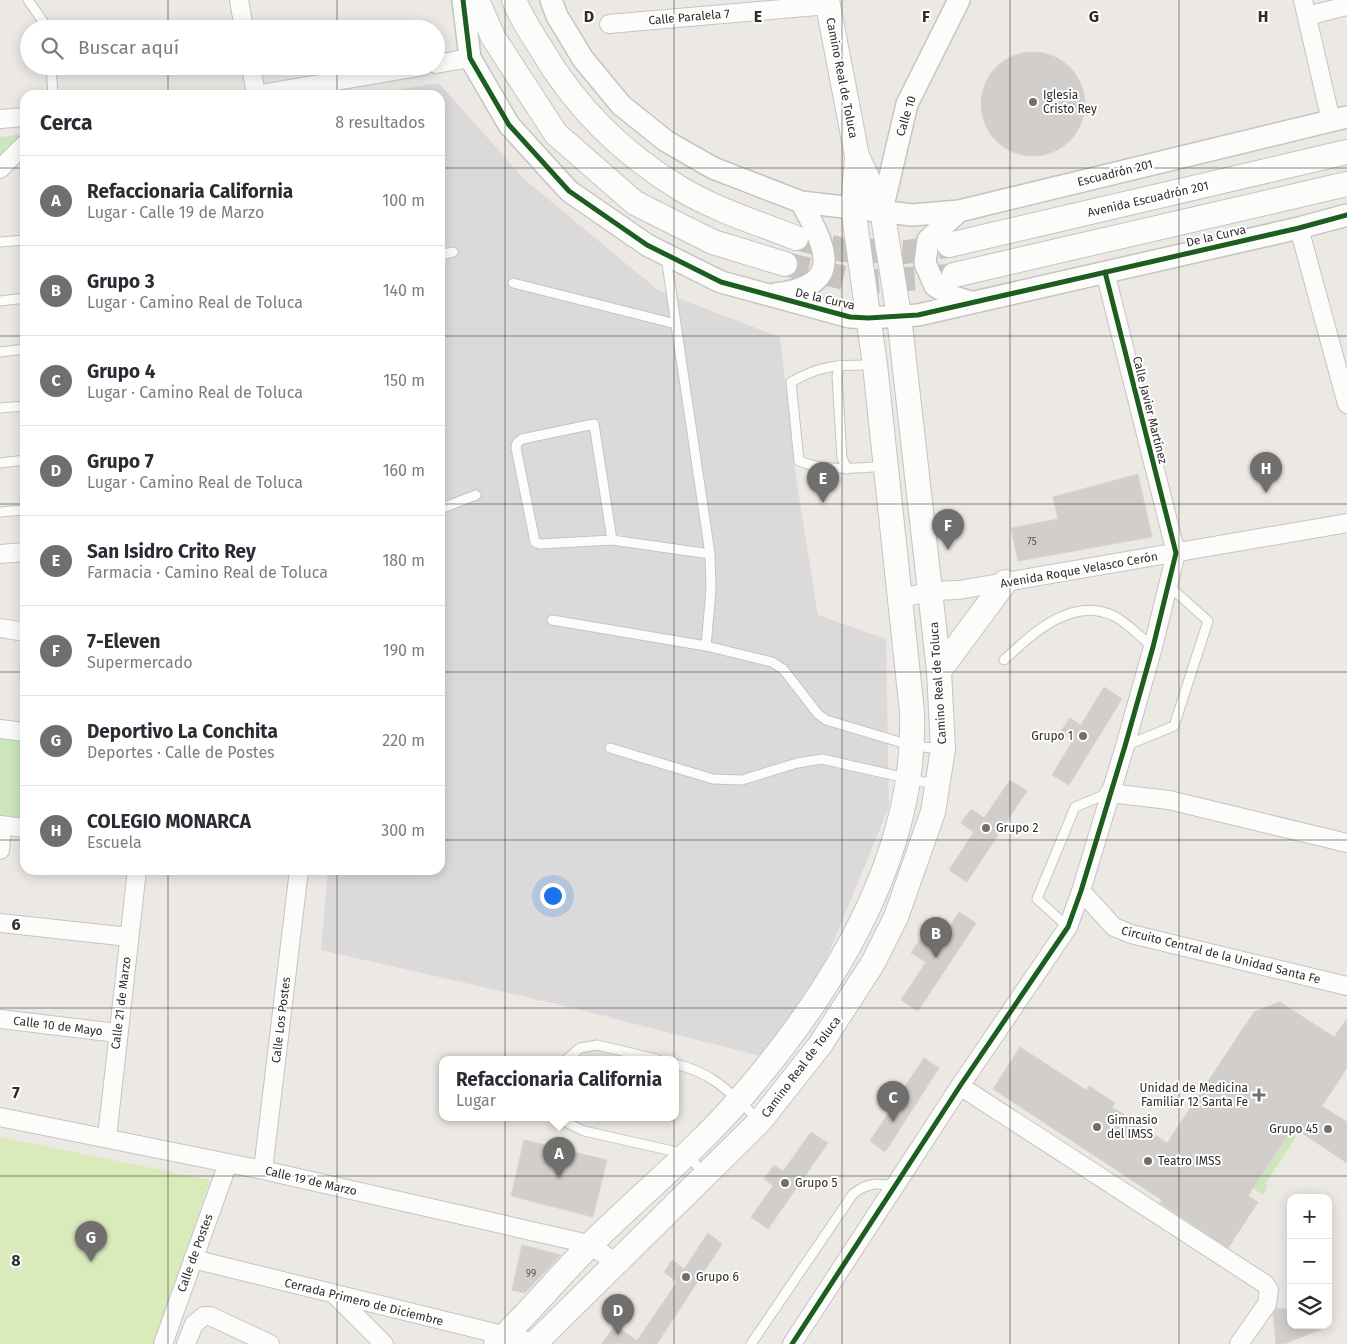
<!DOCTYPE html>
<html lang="es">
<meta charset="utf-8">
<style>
:root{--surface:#fff;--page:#f2f2f3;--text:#2b2b33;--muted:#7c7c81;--line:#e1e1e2;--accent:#706f6e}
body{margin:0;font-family:"Fira Sans",sans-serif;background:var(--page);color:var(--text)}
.controls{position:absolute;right:15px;bottom:15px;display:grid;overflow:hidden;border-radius:10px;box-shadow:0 2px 12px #0003}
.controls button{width:45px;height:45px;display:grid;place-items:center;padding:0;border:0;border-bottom:1px solid var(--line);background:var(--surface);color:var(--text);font:25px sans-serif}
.you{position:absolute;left:552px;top:895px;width:18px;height:18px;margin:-12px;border:4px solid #fff;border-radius:50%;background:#1a73e8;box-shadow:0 0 0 8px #1a73e833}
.badge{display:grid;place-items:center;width:32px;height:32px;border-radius:50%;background:var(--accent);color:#fff;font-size:16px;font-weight:700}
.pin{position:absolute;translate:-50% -41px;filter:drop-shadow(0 1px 2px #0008)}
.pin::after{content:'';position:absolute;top:26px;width:18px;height:15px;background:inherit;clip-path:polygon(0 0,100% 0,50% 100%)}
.popup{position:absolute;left:439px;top:1056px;width:240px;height:65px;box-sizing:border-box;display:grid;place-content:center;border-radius:10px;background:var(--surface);filter:drop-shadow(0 1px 4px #0005);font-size:16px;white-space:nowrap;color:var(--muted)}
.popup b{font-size:19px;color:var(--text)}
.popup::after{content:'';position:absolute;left:50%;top:100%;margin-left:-10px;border:10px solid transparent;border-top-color:var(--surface)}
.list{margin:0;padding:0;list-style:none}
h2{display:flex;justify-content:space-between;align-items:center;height:65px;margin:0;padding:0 20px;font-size:21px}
h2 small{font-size:16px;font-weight:400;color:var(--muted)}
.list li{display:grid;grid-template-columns:32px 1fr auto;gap:15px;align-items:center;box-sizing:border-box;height:90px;padding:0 20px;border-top:1px solid var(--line)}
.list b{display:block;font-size:19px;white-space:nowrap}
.list p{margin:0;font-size:16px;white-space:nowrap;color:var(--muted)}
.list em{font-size:16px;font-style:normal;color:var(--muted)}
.icon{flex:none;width:28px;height:28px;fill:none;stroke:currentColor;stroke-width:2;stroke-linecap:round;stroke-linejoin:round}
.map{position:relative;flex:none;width:1347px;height:1344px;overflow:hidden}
.search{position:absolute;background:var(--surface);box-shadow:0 2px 12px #0003;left:20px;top:20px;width:425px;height:55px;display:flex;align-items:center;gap:12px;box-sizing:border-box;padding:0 18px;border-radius:28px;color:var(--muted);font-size:19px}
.panel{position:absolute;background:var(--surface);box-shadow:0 2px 12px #0003;left:20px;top:90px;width:425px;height:785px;border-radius:15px}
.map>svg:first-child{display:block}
.industrial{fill:#dcd9db}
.green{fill:#cee6be}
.pitch{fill:#d9eabb}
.building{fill:#d1cecb;stroke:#d7d4d0}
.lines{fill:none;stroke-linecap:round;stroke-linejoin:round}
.secondary-tunnel{stroke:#c6c3c0;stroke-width:24;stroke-dasharray:24 12;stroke-linecap:butt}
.service-casing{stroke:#c5c4c5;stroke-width:11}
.minor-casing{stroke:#c5c4c5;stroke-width:20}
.tertiary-casing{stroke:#c5c4c5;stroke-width:24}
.secondary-casing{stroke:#c5c4c5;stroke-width:26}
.service{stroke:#fcfcfb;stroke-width:9}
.minor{stroke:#fcfcfb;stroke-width:18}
.tertiary{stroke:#fcfcfb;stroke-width:21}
.secondary{stroke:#fcfcfb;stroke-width:24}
.cycleway-casing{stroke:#fff;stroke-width:8}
.cycleway{stroke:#1b5e20;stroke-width:5}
.grid{fill:none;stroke:#2e2e2e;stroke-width:1;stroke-opacity:0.55}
.poi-dot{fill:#706f6e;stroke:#fff;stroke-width:2}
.labels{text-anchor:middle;stroke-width:4;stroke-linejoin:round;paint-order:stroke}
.number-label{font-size:10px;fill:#585857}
.street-label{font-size:12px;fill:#2e2e2e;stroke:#fff}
.poi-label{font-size:12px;fill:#2e2e2e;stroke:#fff;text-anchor:start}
.grid-label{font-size:16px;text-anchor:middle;font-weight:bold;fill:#2e2e2e;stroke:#fff;stroke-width:4;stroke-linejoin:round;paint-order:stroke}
</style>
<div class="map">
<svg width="1347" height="1344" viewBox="0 0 1347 1344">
<rect width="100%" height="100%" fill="#ece8e4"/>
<path class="industrial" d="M 439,83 L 524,179 L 659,291 L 780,337 L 796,478 L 818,615 L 886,639 L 889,807 L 828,955 L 776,1060 L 557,1004 L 321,950 L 328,870 L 440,870 L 440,95 L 365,95 Z"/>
<path class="green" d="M 25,134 L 25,139 L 0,164 L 0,137 Z
M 0,737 L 25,740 L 25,820 L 0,816 Z
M 1289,1132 L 1296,1137 L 1265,1184 L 1268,1186 L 1263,1195 L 1253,1188 Z"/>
<path class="pitch" d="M 0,1137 L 210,1180 L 154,1344 L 0,1344 Z"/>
<path class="building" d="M981 104a52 52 0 1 1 104 0a52 52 0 1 1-104 0Z
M 1138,474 L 1152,537 L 1018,561 L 1011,528 L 1058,519 L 1053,497 Z
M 1104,687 L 1122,699 L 1069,785 L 1052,775 L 1073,740 L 1060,732 L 1070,718 L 1081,725 Z
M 1010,780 L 1027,791 L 967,882 L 949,870 L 974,832 L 961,823 L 971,809 L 984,818 Z
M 959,912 L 976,923 L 918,1011 L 901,1000 L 926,962 L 911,953 L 922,936 L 937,946 Z
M 1280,1002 L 1334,1037 L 1347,1019 L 1347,1068 L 1322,1106 L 1347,1122 L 1347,1163 L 1293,1127 L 1248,1196 L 1258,1202 L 1228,1248 L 1160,1203 L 1162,1200 L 993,1089 L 1020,1047 L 1086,1090 L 1089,1086 L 1115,1103 L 1112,1107 L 1167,1143 L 1254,1012 Z
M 924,1058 L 939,1068 L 885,1152 L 870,1141 L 895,1103 L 881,1095 L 889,1082 L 902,1091 Z
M 811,1132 L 828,1143 L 768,1229 L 751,1217 L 773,1186 L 764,1179 L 774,1165 L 783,1171 Z
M 524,1140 L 607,1160 L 593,1217 L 511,1196 Z
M 708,1233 L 722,1244 L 657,1344 L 602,1344 L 615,1325 L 637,1341 L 677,1282 L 664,1272 L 672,1260 L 684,1269 Z
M 522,1245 L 561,1255 L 525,1293 L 512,1290 Z
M 1276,1308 L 1291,1310 L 1291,1325 L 1329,1326 L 1284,1344 L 1276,1344 L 1273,1315 Z"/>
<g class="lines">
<path class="secondary-tunnel" d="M 796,238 L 843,250 L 906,252 L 947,246
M 785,264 L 862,282 L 951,276"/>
<g class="service-casing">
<path id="service" d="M 28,0 L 44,23 L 46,29
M 51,66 L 53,95
M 0,242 L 25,240
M 440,255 L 453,252
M 666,257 L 710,554 L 711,590 L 706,646
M 513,283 L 676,324
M 0,301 L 25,298
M 0,352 L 25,349
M 840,365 L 837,376 L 842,458 L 847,469
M 874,365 C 839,365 823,364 791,382 L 799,461 C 826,472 857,468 885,466
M 0,408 L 25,406
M 0,463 L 25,460
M 440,509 L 476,495
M 0,512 L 25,510
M 612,540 L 540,544 L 535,542 L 516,448 L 517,443 L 522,439 L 594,424 L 612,540 L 710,554
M 552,620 L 706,646 L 772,662 L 783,669 L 818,714 L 826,720 L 913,746 L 943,749
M 1004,660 C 1033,633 1072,596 1114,616 C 1128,623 1141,638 1153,647
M 1125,746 L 1174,726 L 1208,621 L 1169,586
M 610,748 L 713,779 L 742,780 L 797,763 L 822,759 L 937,785
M 1068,927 L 1037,899 L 1075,807 L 1109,793
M 567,1059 L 580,1048 L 597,1045 L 656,1059
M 675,1064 C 715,1073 732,1095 760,1121
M 562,1117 L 569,1124 L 584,1131 L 686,1154 L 705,1174
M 751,1344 L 853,1194 C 868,1182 877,1183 895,1186"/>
</g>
<g class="minor-casing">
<path id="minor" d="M 239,0 L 244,29
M 1303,0 L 1331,121
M 1307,16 L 1347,6
M 609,24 L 828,5
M 436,64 L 470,58
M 251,66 L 256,95
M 255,95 L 424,66
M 0,119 L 25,117
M 0,169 L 25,144
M 1299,228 L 1347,404
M 0,554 L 25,552
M 899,599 L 931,591 L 959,590 L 1347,523
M 0,628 L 25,632
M 0,729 L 25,732
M 1109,793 L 1169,800 L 1347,843
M 0,825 L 25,828
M 0,850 L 2,825
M 1081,891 L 1114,927 L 1131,934 L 1347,986
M 0,923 L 129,937
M 0,1019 L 117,1033
M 960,1086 L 1265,1284 L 1269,1290 L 1267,1304 L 1239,1344
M 0,1117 L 263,1170 L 580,1242 L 590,1245 L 615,1262
M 107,1137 L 137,870
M 263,1170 L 299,870
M 193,1259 L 535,1343
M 334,1294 L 384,1344
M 163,1344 L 228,1163
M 186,1344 L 194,1324 L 204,1316 L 210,1316 L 270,1344
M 792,1344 L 960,1086 L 1068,927 L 1081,891 L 1125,746 L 1153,647 L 1176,553 L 1105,272"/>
</g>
<g class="tertiary-casing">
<path id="tertiary" d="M 463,0 L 470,58 L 509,125 L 569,191 L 647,245 L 721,282 L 850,317 L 868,318 L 918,315 L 1299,228 L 1347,215
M 551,0 L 557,16 L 583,59 L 621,105 L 666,141 L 713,168 L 801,202 L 912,215 L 959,211 L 1347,117
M 882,210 L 907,104 L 959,0
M 959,211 L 928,240 L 925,263 L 935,286 L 954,297 L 971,302
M 775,294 C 846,286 826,247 801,202"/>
</g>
<g class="secondary-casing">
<path id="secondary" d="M 477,0 L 493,37 L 556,134 L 635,203 L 713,242 L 785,264
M 514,0 C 521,18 532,34 542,50 C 576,108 623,154 681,189 C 716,210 758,223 796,238
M 949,245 L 1347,152
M 954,275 L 1347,184
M 939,671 L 1005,582
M 496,1344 C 529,1313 558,1277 590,1245 C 639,1196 694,1152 739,1100 C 831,994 917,857 912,712 L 875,365 L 853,208 L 857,158
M 534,1344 L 760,1121 L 820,1045 L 873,963 L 896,917 L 933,812 L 943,749 L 939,671 L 899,316 L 882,210 L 857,156 L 827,0"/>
</g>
<use href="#service" class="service"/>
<use href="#minor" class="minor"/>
<use href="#tertiary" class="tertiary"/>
<use href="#secondary" class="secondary"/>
<g class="cycleway-casing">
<path id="cycleway" d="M 463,0 L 470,58 L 509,125 L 569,191 L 647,245 L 721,282 L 850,317 L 868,318 L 918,315 L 1299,228 L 1347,215
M 792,1344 L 960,1086 L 1068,927 L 1081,891 L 1125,746 L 1153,647 L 1176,553 L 1105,272"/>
</g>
<use href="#cycleway" class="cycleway"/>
</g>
<path class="grid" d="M 168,0 L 168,29M 337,0 L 337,29M 505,0 L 505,1344M 674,0 L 674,1344M 842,0 L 842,1344M 1010,0 L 1010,1344M 1179,0 L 1179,1344M 168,66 L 168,95M 337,66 L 337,95M 0,168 L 25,168M 440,168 L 1347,168M 0,336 L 25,336M 440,336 L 1347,336M 0,504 L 25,504M 440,504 L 1347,504M 0,672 L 25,672M 440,672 L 1347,672M 0,840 L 25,840M 440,840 L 1347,840M 168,870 L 168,1344M 337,870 L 337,1344M 0,1008 L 1347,1008M 0,1176 L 1347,1176"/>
<g class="poi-dot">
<circle cx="1033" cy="102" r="5"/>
<circle cx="1083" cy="736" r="5"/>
<circle cx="986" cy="828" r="5"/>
<path d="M1256.5 1087.5h5v5h5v5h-5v5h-5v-5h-5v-5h5z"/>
<circle cx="1097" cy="1127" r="5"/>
<circle cx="1328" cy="1129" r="5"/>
<circle cx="1148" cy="1161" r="5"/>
<circle cx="785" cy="1183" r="5"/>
<circle cx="686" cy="1277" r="5"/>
</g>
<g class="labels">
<g class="number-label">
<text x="1032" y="545">75</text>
<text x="531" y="1277">99</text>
</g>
<g class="street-label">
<text transform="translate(689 17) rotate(-5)" y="4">Calle Paralela 7</text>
<text transform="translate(842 78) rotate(79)" y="4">Camino Real de Toluca</text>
<text transform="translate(906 116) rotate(-73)" y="4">Calle 10</text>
<text transform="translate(1115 173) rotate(-14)" y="4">Escuadrón 201</text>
<text transform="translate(1148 199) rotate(-13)" y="4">Avenida Escuadrón 201</text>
<text transform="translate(1216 236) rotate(-13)" y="4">De la Curva</text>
<text transform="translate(825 299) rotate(13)" y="4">De la Curva</text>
<text transform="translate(1150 410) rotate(76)" y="4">Calle Javier Martínez</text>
<text transform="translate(1079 570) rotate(-10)" y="4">Avenida Roque Velasco Cerón</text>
<text transform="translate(938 683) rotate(-94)" y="4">Camino Real de Toluca</text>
<text transform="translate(1221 955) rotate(14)" y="4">Circuito Central de la Unidad Santa Fe</text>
<text transform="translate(121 1003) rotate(-83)" y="4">Calle 21 de Marzo</text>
<text transform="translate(281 1020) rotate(-83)" y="4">Calle Los Postes</text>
<text transform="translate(58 1026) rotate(7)" y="4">Calle 10 de Mayo</text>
<text transform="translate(801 1067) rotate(-53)" y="4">Camino Real de Toluca</text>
<text transform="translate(311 1181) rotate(13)" y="4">Calle 19 de Marzo</text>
<text transform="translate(195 1253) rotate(-70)" y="4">Calle de Postes</text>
<text transform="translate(364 1302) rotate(14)" y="4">Cerrada Primero de Diciembre</text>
</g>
<g class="poi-label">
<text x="1043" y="99">Iglesia<tspan x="1043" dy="14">Cristo Rey</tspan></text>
<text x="1073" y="740" text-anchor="end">Grupo 1</text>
<text x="996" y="832">Grupo 2</text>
<text x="1248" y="1092" text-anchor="end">Unidad de Medicina<tspan x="1248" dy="14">Familiar 12 Santa Fe</tspan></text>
<text x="1107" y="1124">Gimnasio<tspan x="1107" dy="14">del IMSS</tspan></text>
<text x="1318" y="1133" text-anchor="end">Grupo 45</text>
<text x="1158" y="1165">Teatro IMSS</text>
<text x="795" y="1187">Grupo 5</text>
<text x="696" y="1281">Grupo 6</text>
</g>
</g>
<g class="grid-label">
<text x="589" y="22">D</text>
<text x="758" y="22">E</text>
<text x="926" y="22">F</text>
<text x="1094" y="22">G</text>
<text x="1263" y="22">H</text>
<text x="16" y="930">6</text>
<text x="16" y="1098">7</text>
<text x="16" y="1266">8</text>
</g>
</svg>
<div class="controls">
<button>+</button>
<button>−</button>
<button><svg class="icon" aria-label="layers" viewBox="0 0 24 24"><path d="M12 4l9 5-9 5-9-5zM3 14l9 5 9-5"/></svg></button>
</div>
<div class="you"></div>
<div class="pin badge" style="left:559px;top:1178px">A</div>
<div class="popup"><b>Refaccionaria California</b>Lugar</div>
<div class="pin badge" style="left:936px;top:958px">B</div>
<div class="pin badge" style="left:893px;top:1122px">C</div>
<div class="pin badge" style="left:618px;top:1335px">D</div>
<div class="pin badge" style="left:823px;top:503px">E</div>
<div class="pin badge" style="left:948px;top:550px">F</div>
<div class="pin badge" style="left:91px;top:1262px">G</div>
<div class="pin badge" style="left:1266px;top:493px">H</div>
<div class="search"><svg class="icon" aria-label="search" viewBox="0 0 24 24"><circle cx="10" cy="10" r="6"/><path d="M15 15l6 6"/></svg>Buscar aquí</div>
<section class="panel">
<h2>Cerca<small>8 resultados</small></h2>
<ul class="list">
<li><span class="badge">A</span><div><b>Refaccionaria California</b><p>Lugar · Calle 19 de Marzo</p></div><em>100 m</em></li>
<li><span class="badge">B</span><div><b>Grupo 3</b><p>Lugar · Camino Real de Toluca</p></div><em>140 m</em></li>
<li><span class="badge">C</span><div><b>Grupo 4</b><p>Lugar · Camino Real de Toluca</p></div><em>150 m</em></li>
<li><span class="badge">D</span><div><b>Grupo 7</b><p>Lugar · Camino Real de Toluca</p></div><em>160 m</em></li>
<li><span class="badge">E</span><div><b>San Isidro Crito Rey</b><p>Farmacia · Camino Real de Toluca</p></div><em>180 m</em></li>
<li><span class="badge">F</span><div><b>7-Eleven</b><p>Supermercado</p></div><em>190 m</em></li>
<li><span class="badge">G</span><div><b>Deportivo La Conchita</b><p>Deportes · Calle de Postes</p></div><em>220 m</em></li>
<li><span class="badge">H</span><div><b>COLEGIO MONARCA</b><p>Escuela</p></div><em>300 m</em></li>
</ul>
</section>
</div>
